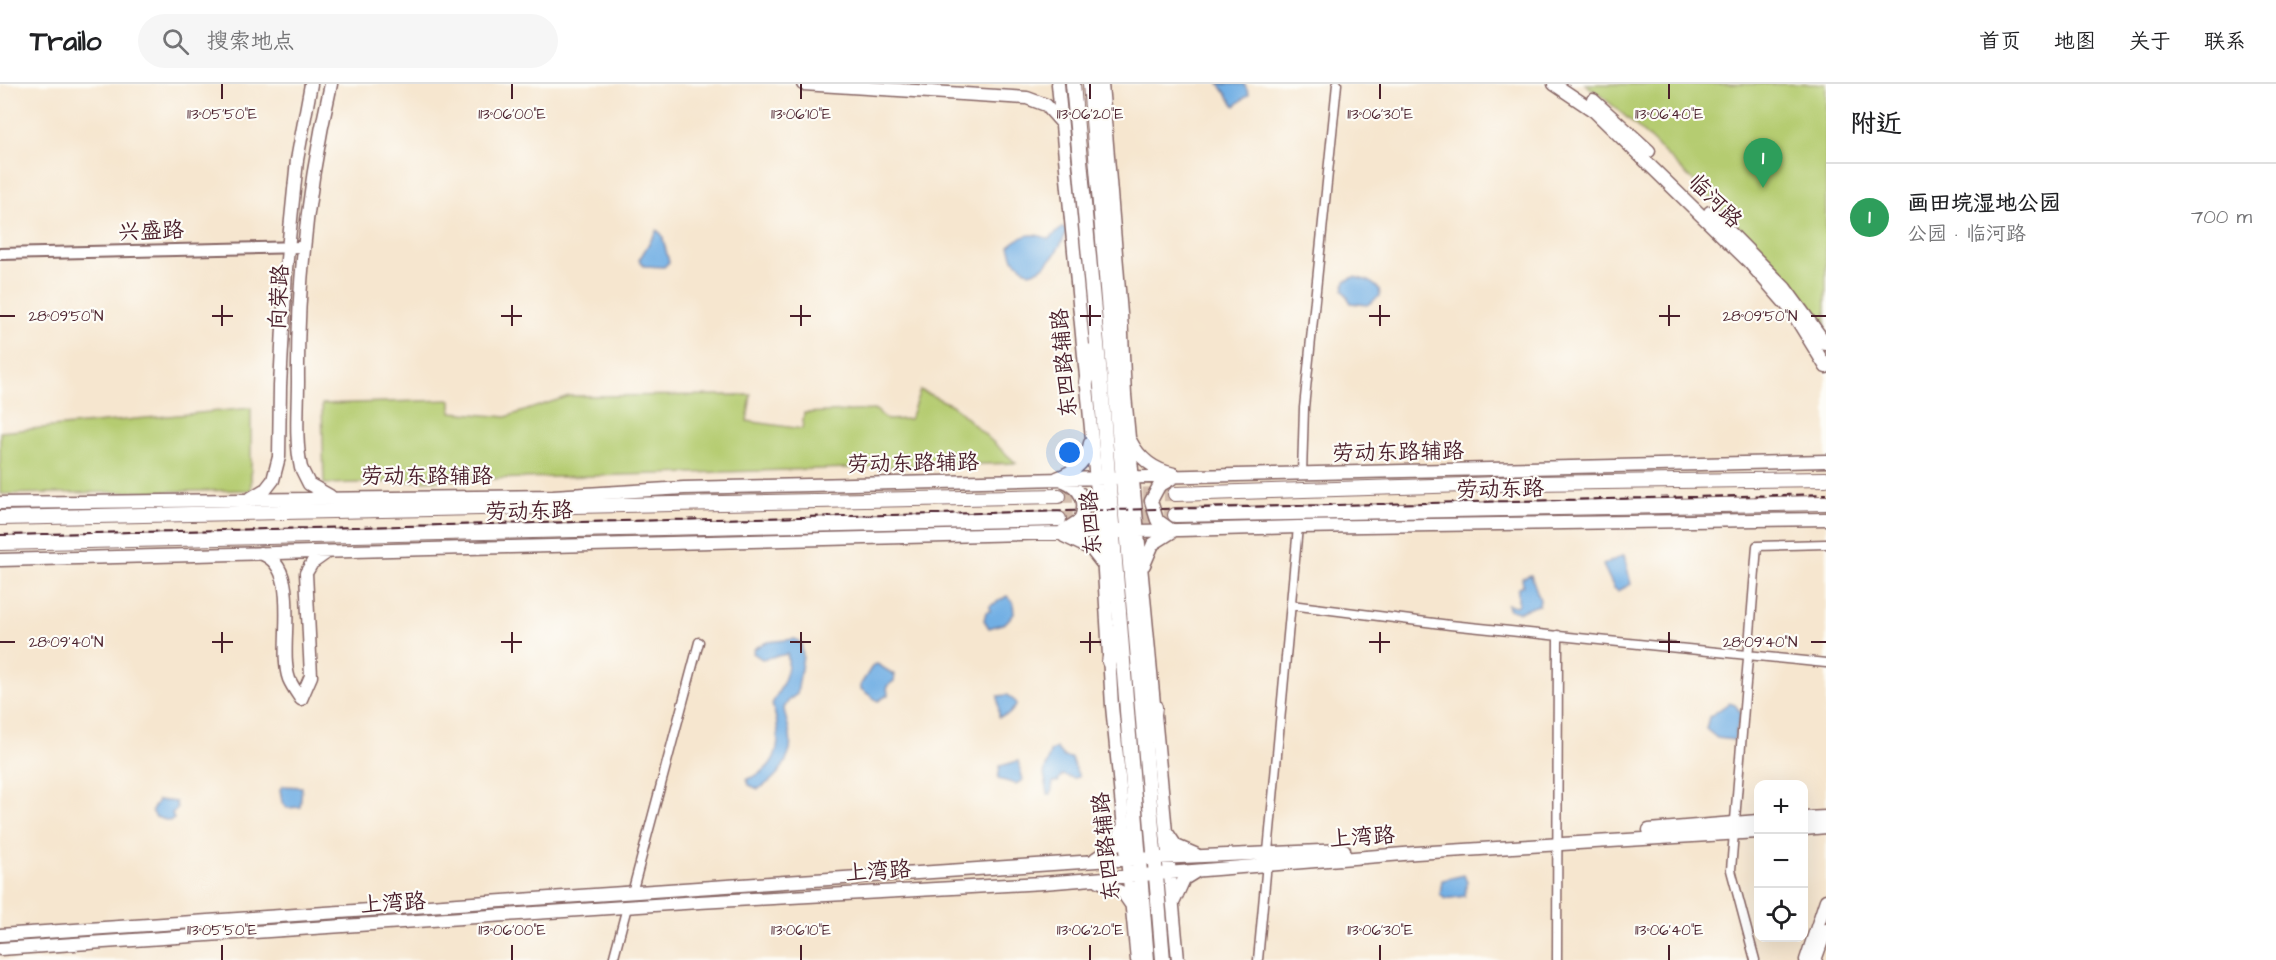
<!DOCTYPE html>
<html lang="zh">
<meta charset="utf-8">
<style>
:root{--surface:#fff;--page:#f6f6f6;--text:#202124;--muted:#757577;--line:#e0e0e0;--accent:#1f6fb2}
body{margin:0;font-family:"Architects Daughter","LXGW WenKai TC",sans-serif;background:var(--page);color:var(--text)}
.controls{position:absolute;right:18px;bottom:18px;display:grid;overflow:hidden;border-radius:12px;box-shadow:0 6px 24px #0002}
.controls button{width:54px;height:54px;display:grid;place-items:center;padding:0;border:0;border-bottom:2px solid var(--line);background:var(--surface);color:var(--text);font:30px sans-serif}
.you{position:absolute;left:1070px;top:369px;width:21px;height:21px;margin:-15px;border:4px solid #fff;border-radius:50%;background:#1a73e8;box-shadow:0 0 0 9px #1a73e833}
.badge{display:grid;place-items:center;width:39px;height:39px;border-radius:50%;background:var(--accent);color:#fff;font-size:20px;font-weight:700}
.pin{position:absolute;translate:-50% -50px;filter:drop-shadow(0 2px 3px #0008)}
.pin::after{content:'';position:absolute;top:32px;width:21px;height:18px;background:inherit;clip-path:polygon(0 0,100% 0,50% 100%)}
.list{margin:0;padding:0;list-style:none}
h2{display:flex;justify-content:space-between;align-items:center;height:78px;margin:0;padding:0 24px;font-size:26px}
h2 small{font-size:20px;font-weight:400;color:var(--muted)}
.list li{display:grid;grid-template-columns:39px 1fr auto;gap:18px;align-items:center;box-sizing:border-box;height:108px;padding:0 24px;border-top:2px solid var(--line)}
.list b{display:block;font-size:22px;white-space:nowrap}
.list p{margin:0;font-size:20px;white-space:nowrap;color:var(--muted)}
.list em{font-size:20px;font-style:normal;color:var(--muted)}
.icon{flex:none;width:33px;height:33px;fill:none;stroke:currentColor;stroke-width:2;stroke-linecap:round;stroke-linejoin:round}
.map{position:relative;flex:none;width:1826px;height:876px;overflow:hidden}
header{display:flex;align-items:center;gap:36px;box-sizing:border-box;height:84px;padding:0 30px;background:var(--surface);border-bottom:2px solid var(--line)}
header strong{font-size:28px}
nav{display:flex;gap:33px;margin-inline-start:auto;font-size:21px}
.search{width:420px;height:54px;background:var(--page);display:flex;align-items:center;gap:15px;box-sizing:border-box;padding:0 21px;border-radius:33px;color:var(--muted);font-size:22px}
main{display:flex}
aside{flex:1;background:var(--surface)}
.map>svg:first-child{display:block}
.green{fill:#b5cc71;stroke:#80764e;stroke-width:1.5}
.water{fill:#71afe4;stroke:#5e6788;stroke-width:1.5}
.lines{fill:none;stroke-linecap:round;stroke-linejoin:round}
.trunk-tunnel{stroke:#d4beae;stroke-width:14;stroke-dasharray:14 7;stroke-linecap:butt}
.minor-casing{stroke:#866564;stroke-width:11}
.tertiary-casing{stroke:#866564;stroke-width:14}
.secondary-casing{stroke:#866564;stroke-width:15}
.primary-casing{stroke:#866564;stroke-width:16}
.trunk-casing{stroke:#866564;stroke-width:16}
.minor{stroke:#fff;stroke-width:8}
.tertiary{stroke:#fff;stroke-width:10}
.secondary{stroke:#fff;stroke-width:12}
.primary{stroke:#fff;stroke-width:14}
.trunk{stroke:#fff;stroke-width:14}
.rail{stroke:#4a1f2b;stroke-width:2;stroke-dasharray:9 4.5;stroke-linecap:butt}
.ticks{fill:none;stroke:#4a1f2b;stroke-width:2}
.labels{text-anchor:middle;stroke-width:4.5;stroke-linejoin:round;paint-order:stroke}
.street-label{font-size:22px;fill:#4a1f2b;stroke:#fdfcf7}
.ticks-label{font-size:15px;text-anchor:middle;fill:#4a1f2b;stroke:#fdfcf7;stroke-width:4.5;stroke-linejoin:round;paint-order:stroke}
</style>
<header>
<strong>Trailo</strong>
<div class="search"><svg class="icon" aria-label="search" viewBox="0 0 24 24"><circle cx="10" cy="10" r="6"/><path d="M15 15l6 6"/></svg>搜索地点</div>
<nav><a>首页</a><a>地图</a><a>关于</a><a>联系</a></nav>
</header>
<main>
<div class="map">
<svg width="1826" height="876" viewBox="0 0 1826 876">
<rect width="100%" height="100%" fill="#fdfcf7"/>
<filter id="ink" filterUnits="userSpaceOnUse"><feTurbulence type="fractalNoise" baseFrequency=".0167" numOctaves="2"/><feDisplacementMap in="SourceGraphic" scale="12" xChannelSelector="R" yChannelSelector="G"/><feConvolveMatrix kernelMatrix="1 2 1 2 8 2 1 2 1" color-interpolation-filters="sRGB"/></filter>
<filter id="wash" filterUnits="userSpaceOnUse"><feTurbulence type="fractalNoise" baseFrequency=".008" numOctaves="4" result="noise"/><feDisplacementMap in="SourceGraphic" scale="24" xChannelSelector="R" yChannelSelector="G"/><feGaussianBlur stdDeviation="1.35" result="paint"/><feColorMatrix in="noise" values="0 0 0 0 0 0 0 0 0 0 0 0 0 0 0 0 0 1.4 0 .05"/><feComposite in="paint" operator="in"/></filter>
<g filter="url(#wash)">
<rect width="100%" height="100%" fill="#f6e6cf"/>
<path class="green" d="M 1585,0 L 1826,0 L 1826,241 C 1784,186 1735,138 1685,89 C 1653,58 1622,26 1585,0 Z
M 920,306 L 952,321 L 1016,379 L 324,400 L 322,320 L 451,316 L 451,328 L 506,333 L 569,312 L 751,311 L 747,337 L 802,345 L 804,329 L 876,326 L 887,336 L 910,335 Z
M 251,324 L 251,406 L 0,410 L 0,348 Z"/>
<path class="water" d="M 1219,0 L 1244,0 L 1249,10 L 1235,22 Z
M 1063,143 L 1067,148 C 1058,165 1050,185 1029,189 L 1013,175 L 1009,162 C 1023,150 1032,148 1049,155 Z
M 657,146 L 662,151 L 669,178 L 664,183 L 644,182 L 639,176 Z
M 1354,193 L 1369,197 L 1379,205 L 1380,212 L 1367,221 L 1351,219 L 1343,206 L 1345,197 Z
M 1624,471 L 1631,500 L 1618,507 L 1614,504 L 1603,481 Z
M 1531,491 L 1540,516 L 1539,521 L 1518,528 L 1508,525 L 1507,520 L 1516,522 L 1518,520 L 1518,505 L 1523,501 L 1522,494 Z
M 1007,512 L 1013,518 L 1014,530 L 1005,539 L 989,544 L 984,536 L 986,528 L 990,527 L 990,522 Z
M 795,555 L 801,559 L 803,572 L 797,610 L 789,616 L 784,624 C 785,634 789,642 790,652 C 794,674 776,696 758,705 L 749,701 L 747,695 C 783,684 782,651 772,620 C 780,605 792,586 787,570 L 762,575 L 753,569 L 755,564 L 767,558 Z
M 877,580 L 895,591 L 894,597 L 887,602 L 888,611 L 878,617 L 861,605 L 861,600 L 873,581 Z
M 1007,611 L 1016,618 L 1016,622 L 1009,630 L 999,633 L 998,612 Z
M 1729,619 L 1735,621 L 1741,629 L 1734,656 L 1717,654 L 1706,645 L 1709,633 Z
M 1056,664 L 1064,673 L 1071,674 L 1079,693 L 1074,694 L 1062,691 L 1058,698 L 1053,698 L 1051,710 L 1048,710 L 1044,690 L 1050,668 Z
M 1018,677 L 1023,696 L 1016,700 L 998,695 L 1000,682 Z
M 283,702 L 302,703 L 300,723 L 287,724 L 282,718 L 280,705 Z
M 158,716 L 176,718 L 177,725 L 172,729 L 174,735 L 169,737 L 156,733 L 152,727 Z
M 1464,791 L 1467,798 L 1465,812 L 1445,815 L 1440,810 L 1442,796 Z"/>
</g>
<g filter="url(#ink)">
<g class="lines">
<path class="trunk-tunnel" d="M 1059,412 L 1175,410
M 1059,435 L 1175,431"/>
<g class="minor-casing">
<path id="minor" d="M 1302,390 L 1304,324 L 1337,0
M 1291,521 L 1450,541 L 1826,579
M 632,809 L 699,558
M 613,876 L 627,823
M 1258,876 L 1298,443
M 1557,876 L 1558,551
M 1755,876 L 1731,786 L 1757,462 L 1826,460"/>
</g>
<g class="tertiary-casing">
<path id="tertiary" d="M 0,170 L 303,163"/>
</g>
<g class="secondary-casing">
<path id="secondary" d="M 803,0 L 1027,14 L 1046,21 L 1061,38
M 1058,0 L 1103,470 L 1112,622 L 1137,876
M 1102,0 L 1121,230 L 1125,311 L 1178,876
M 1554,0 L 1594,27 L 1749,178 L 1791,226 L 1826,283
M 1593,16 L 1649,67
M 1710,128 L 1785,204 L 1826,260
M 1130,356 C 1139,374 1154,386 1174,390
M 1057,394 C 1074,388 1087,378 1090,359
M 330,412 L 309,400 L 301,384 C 295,356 298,325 298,297 C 297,194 308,100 331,0
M 251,414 L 266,405 L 273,396 L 279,373 L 280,302 L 286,185 L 297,76 L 311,0
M 0,419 L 553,412 L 684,404 L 1826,377
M 1171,446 L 1157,436 L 1151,417 L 1159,402 L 1171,395
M 1063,447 L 1080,436 C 1088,419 1081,404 1064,397
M 1064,452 L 1091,465 L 1102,479
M 260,469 C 304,483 277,562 289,595 C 292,602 297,609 301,615
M 0,476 L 1298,443 L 1826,435
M 1144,481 L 1153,460 L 1172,448
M 301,615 L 311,592 L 306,489 L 312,479 L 326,469
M 1804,734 L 1826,733
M 1804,745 L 1826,743
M 1649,746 L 1758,737
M 1166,747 L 1176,762 L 1195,770
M 1095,775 L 1118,759 L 1122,745
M 1099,797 L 1123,809 L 1132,822
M 1174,817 L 1184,795 L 1197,787
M 0,851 L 1111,776 L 1344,766
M 0,865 L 699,818 L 1043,799 L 1416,769 L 1758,748
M 1806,876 L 1826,816
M 1815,876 L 1826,846"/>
</g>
<g class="primary-casing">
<path id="primary" d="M 1073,0 L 1101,303 L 1147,876
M 1090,0 L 1163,876
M 1118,265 L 1121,242
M 1086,298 L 1092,267
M 1109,578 L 1114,549
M 1151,652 L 1155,623"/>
</g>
<g class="trunk-casing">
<path id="trunk" d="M 1175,410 L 1531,399 L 1826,395
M 1175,431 L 1826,419
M 0,434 L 1059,412
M 0,459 L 1059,435"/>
</g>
<use href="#minor" class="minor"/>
<use href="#tertiary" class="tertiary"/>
<use href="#secondary" class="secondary"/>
<use href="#primary" class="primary"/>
<use href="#trunk" class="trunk"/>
<path class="rail" d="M 0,451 L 1826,410"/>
</g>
</g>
<path class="ticks" d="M 222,0 L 222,15M 512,0 L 512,15M 801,0 L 801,15M 1090,0 L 1090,15M 1380,0 L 1380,15M 1669,0 L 1669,15M 222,221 L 222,242M 512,221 L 512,242M 801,221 L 801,242M 1090,221 L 1090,242M 1380,221 L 1380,242M 1669,221 L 1669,242M 0,232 L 15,232M 212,232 L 233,232M 501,232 L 522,232M 790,232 L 811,232M 1080,232 L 1101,232M 1369,232 L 1390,232M 1659,232 L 1680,232M 1811,232 L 1826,232M 222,548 L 222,569M 512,548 L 512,569M 801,548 L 801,569M 1090,548 L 1090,569M 1380,548 L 1380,569M 1669,548 L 1669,569M 0,558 L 15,558M 212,558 L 233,558M 501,558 L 522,558M 790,558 L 811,558M 1080,558 L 1101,558M 1369,558 L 1390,558M 1659,558 L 1680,558M 1811,558 L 1826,558M 222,861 L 222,876M 512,861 L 512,876M 801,861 L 801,876M 1090,861 L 1090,876M 1380,861 L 1380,876M 1669,861 L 1669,876"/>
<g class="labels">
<g class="street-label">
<text transform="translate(1716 116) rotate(45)" y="8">临河路</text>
<text transform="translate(151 146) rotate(-2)" y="8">兴盛路</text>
<text transform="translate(278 213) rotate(-87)" y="8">向荣路</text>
<text transform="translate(1063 279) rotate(-95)" y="8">东四路辅路</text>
<text transform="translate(1398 367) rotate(-1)" y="8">劳动东路辅路</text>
<text transform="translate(913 378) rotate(-1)" y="8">劳动东路辅路</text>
<text x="427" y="399">劳动东路辅路</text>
<text transform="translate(1500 404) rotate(-1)" y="8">劳动东路</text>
<text transform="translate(529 426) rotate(-1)" y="8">劳动东路</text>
<text transform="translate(1090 439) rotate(-94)" y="8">东四路</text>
<text transform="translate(1362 752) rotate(-4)" y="8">上湾路</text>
<text transform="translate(1105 763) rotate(-96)" y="8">东四路辅路</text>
<text transform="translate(878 786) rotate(-4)" y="8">上湾路</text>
<text transform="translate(393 818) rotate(-4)" y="8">上湾路</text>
</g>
</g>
<g class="ticks-label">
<text x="222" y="35">113°05'50"E</text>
<text x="512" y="35">113°06'00"E</text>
<text x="801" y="35">113°06'10"E</text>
<text x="1090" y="35">113°06'20"E</text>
<text x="1380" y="35">113°06'30"E</text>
<text x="1669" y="35">113°06'40"E</text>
<text x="66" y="237">28°09'50"N</text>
<text x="1760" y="237">28°09'50"N</text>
<text x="66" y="563">28°09'40"N</text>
<text x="1760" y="563">28°09'40"N</text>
<text x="222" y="851">113°05'50"E</text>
<text x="512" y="851">113°06'00"E</text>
<text x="801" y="851">113°06'10"E</text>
<text x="1090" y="851">113°06'20"E</text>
<text x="1380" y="851">113°06'30"E</text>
<text x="1669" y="851">113°06'40"E</text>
</g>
</svg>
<div class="controls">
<button>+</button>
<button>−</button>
<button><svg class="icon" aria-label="locate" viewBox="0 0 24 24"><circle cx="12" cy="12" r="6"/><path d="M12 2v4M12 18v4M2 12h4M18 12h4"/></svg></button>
</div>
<div class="you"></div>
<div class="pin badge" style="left:1763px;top:104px;background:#2e9e5b">1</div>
</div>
<aside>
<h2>附近<small></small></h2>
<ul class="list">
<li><span class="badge" style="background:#2e9e5b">1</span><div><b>画田垸湿地公园</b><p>公园 · 临河路</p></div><em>700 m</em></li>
</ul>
</aside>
</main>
